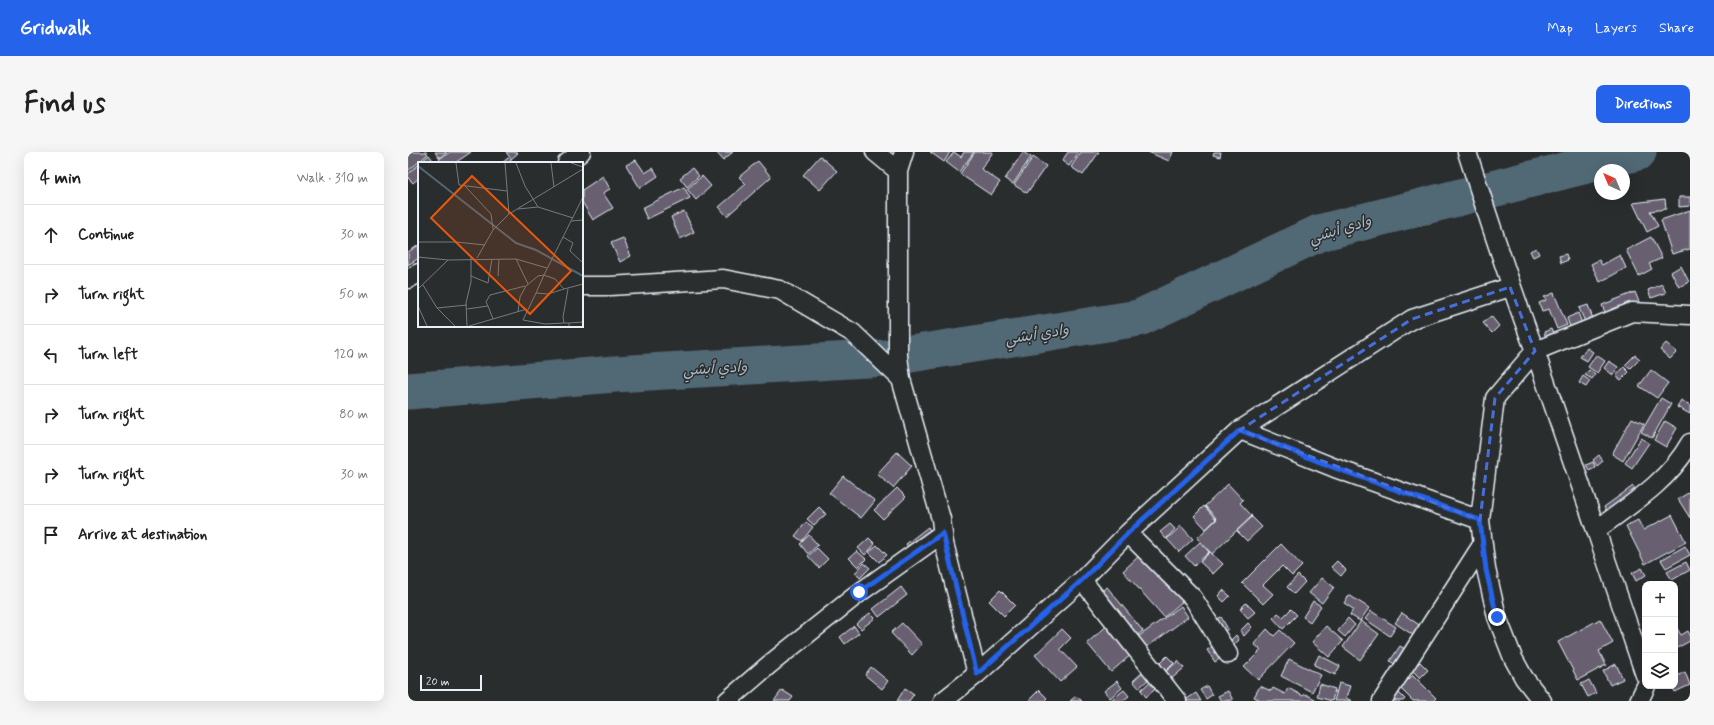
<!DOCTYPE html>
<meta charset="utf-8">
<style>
:root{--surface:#fff;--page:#f6f6f6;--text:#222;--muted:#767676;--line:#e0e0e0;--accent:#2563eb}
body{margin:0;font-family:Mynerve,"Playpen Sans Arabic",sans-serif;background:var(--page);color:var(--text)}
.controls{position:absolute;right:12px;bottom:12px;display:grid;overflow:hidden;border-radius:8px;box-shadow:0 4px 16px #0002}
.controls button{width:36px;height:36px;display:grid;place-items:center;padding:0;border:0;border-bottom:1px solid var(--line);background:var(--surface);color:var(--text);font:20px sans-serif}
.compass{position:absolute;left:1186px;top:12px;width:36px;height:36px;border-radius:50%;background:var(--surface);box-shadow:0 4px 16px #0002;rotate:316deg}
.scale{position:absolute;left:12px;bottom:10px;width:62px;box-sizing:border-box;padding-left:4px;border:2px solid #e8f1f8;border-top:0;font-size:11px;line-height:14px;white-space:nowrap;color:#e8f1f8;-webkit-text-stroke:3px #2a2d2e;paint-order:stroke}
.stop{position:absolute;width:12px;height:12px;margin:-9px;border:3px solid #2563eb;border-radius:50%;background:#fff}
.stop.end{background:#2563eb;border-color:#fff;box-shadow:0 1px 4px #0008}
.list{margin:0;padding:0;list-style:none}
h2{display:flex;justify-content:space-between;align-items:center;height:52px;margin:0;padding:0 16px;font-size:17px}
h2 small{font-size:13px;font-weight:400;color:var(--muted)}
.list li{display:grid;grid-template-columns:26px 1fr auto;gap:12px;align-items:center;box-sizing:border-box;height:60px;padding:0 16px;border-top:1px solid var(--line)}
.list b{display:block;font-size:15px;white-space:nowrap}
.list em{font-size:13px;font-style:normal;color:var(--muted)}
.icon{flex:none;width:22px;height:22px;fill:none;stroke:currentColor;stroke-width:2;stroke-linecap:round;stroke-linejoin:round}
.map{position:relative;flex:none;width:1282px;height:549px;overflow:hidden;border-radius:8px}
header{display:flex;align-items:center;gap:24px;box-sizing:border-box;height:56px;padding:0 20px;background:var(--accent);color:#fff}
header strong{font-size:19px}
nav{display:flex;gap:22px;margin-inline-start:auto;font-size:14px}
.intro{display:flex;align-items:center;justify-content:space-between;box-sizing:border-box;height:96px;padding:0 24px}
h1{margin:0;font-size:28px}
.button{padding:10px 18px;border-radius:8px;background:var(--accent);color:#fff;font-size:14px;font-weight:700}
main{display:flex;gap:24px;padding:0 24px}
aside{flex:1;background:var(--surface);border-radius:8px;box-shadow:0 4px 16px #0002}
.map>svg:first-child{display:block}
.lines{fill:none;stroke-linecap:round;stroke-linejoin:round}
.river{stroke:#516775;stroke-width:37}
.building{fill:#676071;stroke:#e8f1f8}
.street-casing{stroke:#e8f1f8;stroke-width:21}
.street{stroke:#2a2d2e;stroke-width:18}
.route{stroke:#2563eb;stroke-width:5}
.marked{fill:none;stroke:#466fde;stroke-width:3;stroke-dasharray:8 5;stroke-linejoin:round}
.labels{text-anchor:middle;stroke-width:3;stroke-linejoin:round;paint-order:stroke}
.water-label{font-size:15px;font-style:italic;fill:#acbac4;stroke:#2a2d2e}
.inset-river{fill:none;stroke:#516775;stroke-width:2}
.inset-road{fill:none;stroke:#767b7f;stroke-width:1}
.view{fill:#e8590c;fill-opacity:0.15;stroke:#e8590c;stroke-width:2}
.inset-edge{fill:none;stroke:#e8f1f8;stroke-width:2}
</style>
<header>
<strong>Gridwalk</strong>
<nav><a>Map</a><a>Layers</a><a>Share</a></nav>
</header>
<div class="intro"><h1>Find us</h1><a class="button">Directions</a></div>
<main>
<aside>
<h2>4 min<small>Walk · 310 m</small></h2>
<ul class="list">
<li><svg class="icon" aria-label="ahead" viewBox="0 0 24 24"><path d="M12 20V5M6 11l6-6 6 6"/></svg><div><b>Continue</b></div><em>30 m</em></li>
<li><svg class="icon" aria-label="right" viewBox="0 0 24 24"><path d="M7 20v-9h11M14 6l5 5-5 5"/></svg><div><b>Turn right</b></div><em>50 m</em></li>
<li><svg class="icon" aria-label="left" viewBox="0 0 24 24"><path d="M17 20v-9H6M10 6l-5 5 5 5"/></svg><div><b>Turn left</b></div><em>120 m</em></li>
<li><svg class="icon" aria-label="right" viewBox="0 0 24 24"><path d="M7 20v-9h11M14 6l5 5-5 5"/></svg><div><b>Turn right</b></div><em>80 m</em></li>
<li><svg class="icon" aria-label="right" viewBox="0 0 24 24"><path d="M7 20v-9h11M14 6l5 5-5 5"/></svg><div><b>Turn right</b></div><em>30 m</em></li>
<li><svg class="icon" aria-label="arrive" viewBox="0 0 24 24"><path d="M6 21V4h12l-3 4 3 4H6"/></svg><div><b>Arrive at destination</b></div></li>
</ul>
</aside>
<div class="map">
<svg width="1282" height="549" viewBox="0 0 1282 549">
<rect width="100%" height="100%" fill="#2a2d2e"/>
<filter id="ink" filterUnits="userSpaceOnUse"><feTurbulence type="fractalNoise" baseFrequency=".025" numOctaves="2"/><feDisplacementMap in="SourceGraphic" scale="8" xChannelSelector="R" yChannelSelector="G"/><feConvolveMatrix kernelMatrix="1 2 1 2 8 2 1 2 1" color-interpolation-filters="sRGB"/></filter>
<g filter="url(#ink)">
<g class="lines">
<path class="river" d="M 0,239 L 207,222 L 477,206 L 731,166 L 911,81 L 1230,0"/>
</g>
<path class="building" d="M 4,0 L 18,0 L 20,2 L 0,19 L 0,4 Z
M 27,0 L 39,0 L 31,6 Z
M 42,0 L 63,0 L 47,11 L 34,11 L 31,7 Z
M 98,0 L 109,0 L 110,1 L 103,7 Z
M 308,0 L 325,0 L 315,8 Z
M 522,0 L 542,0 L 536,10 Z
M 546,0 L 553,5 L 556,0 L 566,0 L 551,20 L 538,10 Z
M 567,0 L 585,0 L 573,17 L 592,30 L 583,43 L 552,22 Z
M 615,0 L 623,5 L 605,32 L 597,27 Z
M 660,0 L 671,0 L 661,14 L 654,9 Z
M 673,0 L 691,0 L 675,23 L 663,15 Z
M 740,0 L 765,0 L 761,9 Z
M 806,0 L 813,0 L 812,5 L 805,3 Z
M 21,3 L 27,11 L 12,11 Z
M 412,4 L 429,19 L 412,38 L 395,23 Z
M 625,5 L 638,14 L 619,41 L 606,33 Z
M 100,6 L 105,11 L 94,11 Z
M 228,8 L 237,21 L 245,16 L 250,24 L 232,36 L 218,13 Z
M 350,9 L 363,25 L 319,64 L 311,55 L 338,32 L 331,25 Z
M 11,12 L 11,26 L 5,31 L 0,26 L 0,22 Z
M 284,16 L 291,24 L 279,35 L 272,26 Z
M 195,24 L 202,37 L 195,41 L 205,56 L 185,68 L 174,50 L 174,38 Z
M 294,24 L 303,34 L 288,48 L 279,37 Z
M 276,35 L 282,46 L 239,67 L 234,56 Z
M 1271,45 L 1282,45 L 1282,54 L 1271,55 Z
M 1257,47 L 1258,57 L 1242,59 L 1250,74 L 1239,80 L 1225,51 Z
M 1282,58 L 1282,97 L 1264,102 L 1253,68 Z
M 276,59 L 286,80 L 272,87 L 263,65 Z
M 1243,85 L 1254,106 L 1241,112 L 1244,117 L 1231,124 L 1218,98 Z
M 215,86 L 223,104 L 212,110 L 203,91 Z
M 11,93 L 11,106 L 0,113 L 0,100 Z
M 1128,96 L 1131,102 L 1125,105 L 1122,99 Z
M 1158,102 L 1160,108 L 1153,111 L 1151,104 Z
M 1212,103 L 1218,116 L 1192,130 L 1183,112 L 1191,108 L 1194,113 Z
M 1273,114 L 1281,130 L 1271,135 L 1263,120 Z
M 1254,132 L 1258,141 L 1243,146 L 1240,138 Z
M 1227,140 L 1231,150 L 1198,163 L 1194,153 Z
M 1146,141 L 1159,173 L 1149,177 L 1141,157 L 1134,159 L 1131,151 L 1138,148 L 1136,145 Z
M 1180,153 L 1185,167 L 1177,170 L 1171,156 Z
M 1170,161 L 1174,171 L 1162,175 L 1159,166 Z
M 1083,164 L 1091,174 L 1084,181 L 1075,171 Z
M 1143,177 L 1146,184 L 1138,187 L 1136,180 Z
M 1258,191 L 1269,200 L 1262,207 L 1252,198 Z
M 1179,196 L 1185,200 L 1179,209 L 1172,205 Z
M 1188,203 L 1197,209 L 1189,221 L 1180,215 Z
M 1227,203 L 1232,207 L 1222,217 L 1217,213 Z
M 1201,209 L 1210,215 L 1205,223 L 1196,216 Z
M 1216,215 L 1221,220 L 1213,228 L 1208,224 Z
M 1181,218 L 1187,223 L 1184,227 L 1177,223 Z
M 1243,218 L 1260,231 L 1249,246 L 1231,234 Z
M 1175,224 L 1182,229 L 1178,235 L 1171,231 Z
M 1253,246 L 1263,252 L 1244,286 L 1233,280 Z
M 1273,248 L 1282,253 L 1282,262 L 1269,255 Z
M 1224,266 L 1236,272 L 1215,309 L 1204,302 Z
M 1257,269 L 1269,276 L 1258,295 L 1246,288 Z
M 1233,286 L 1241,291 L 1224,316 L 1217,311 Z
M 489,300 L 504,314 L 485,336 L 469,322 Z
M 1191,303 L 1195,309 L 1189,314 L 1185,308 Z
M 1185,310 L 1187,315 L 1181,318 L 1178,313 Z
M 435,324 L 467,349 L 453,366 L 421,341 Z
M 820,332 L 835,348 L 832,351 L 844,364 L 804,402 L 789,386 L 809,367 L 797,354 Z
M 1225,334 L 1229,340 L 1200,361 L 1196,355 Z
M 489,336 L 498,345 L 475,367 L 466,358 Z
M 1282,340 L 1282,366 L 1270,347 Z
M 796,354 L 808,367 L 798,377 L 786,364 Z
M 411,355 L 418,362 L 406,373 L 399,367 Z
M 1264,363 L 1278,390 L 1237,412 L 1218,374 L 1230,368 L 1235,378 Z
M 844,365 L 854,375 L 839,389 L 829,379 Z
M 398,370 L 405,375 L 394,389 L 387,384 Z
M 762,372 L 767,377 L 758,387 L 752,380 Z
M 773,374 L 785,387 L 771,400 L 759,387 Z
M 520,375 L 526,384 L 504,401 L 498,392 Z
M 401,383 L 410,393 L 400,402 L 392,392 Z
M 461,386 L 467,392 L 457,403 L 450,396 Z
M 792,390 L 801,400 L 786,414 L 777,404 Z
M 873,392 L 894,414 L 884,424 L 874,414 L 855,433 L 865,442 L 855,452 L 834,431 Z
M 469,393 L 479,403 L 471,410 L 461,400 Z
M 1277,394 L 1282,403 L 1258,416 L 1253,408 Z
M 409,396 L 420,407 L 411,416 L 400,404 Z
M 449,399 L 458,407 L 450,415 L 441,406 Z
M 802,400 L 815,412 L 805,422 L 792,410 Z
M 733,402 L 775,449 L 756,465 L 715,419 Z
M 929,409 L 938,418 L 933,424 L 923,415 Z
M 1278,410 L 1282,418 L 1264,428 L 1259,420 Z
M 456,411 L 462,416 L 452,426 L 447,421 Z
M 1234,416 L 1238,423 L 1228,429 L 1224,421 Z
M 890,423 L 897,430 L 886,442 L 879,435 Z
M 914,426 L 926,435 L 914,451 L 901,441 Z
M 493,435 L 499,443 L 471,465 L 465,457 Z
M 699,435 L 735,479 L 726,486 L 690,442 Z
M 592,438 L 607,453 L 596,464 L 581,449 Z
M 815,438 L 822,444 L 816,450 L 810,444 Z
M 941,443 L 961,456 L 952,469 L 942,463 L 945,457 L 936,451 Z
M 905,449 L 913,454 L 902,470 L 895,465 Z
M 838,451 L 847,460 L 840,466 L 832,457 Z
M 773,454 L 780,465 L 735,498 L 727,487 Z
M 883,457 L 889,463 L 875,477 L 865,466 L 870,461 L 875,465 Z
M 963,459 L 988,475 L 982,484 L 957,467 Z
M 462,461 L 467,466 L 453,477 L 448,472 Z
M 994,461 L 1014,475 L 1008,485 L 987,471 Z
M 813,465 L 820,477 L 814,481 L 807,468 Z
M 940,466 L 947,473 L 937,485 L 930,479 Z
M 1192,467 L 1205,491 L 1191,499 L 1198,513 L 1170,528 L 1150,490 Z
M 953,469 L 971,482 L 952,508 L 935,495 Z
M 494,471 L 514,492 L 504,503 L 483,481 Z
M 840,471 L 844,475 L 836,484 L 832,479 Z
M 701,472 L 725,501 L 703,520 L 679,491 Z
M 1267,473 L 1273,483 L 1280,479 L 1282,483 L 1282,489 L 1267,497 Z
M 446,474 L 451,481 L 437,492 L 432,485 Z
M 918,474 L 935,489 L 921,505 L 904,490 Z
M 654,477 L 663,486 L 652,497 L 669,515 L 652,530 L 627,503 Z
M 859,477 L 866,484 L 872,478 L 886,491 L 850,528 L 836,515 L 853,498 L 846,492 Z
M 828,483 L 831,488 L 825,494 L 821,490 Z
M 809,492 L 816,504 L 807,510 L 799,498 Z
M 992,494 L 1000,499 L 989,514 L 982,509 Z
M 911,503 L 932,514 L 927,523 L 906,513 Z
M 759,504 L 766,511 L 755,522 L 748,515 Z
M 881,507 L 913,523 L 904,540 L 873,524 Z
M 770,509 L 776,516 L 762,528 L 756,521 Z
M 1012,510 L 1020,518 L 1012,526 L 1004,518 Z
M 1208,512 L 1215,527 L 1202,533 L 1195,519 Z
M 463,515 L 480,529 L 474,537 L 457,523 Z
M 737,518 L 743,525 L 731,536 L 725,529 Z
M 1277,520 L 1282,533 L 1267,540 L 1264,534 L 1267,534 L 1267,525 Z
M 1005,523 L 1028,546 L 1025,549 L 1005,549 L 992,536 Z
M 745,527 L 751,534 L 738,545 L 733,538 Z
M 1181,528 L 1188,541 L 1180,545 L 1173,532 Z
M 709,529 L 714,536 L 702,546 L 696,539 Z
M 931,531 L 942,534 L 938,546 L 944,549 L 926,549 Z
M 912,532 L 927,537 L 924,549 L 909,545 Z
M 799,534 L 804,543 L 798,547 L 792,538 Z
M 852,534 L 863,539 L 865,536 L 877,542 L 880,536 L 895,544 L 897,542 L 907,547 L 906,549 L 855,549 L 846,545 Z
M 497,536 L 506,542 L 501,549 L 489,549 Z
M 374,538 L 385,545 L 382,549 L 366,549 Z
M 631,538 L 639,546 L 636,549 L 624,549 L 622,547 Z
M 716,538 L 721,544 L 714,549 L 704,549 L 703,548 Z
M 820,539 L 825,548 L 813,549 L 810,544 Z
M 990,540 L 997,547 L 995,549 L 982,549 Z
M 788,541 L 793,549 L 776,549 Z
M 668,544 L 674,549 L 662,549 Z"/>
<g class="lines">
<g class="street-casing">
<path id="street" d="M 467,0 L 490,19 L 496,0
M 1059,0 C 1081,67 1102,134 1127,199 L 1224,160 L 1282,163
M 159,11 L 173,0
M 490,19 L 490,204 L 493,227 L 533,367 L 536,391 L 569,522
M 0,127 L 11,121
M 174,134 L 202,134 L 315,127 L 372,138 L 445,181 L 493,227
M 1127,199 L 1087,246 L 1072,368 L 1078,417 L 1089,465 L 1105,506 L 1116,526 L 1134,549
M 1127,199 L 1188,378 C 1222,353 1261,329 1282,291
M 832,278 L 927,316 L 1072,368
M 1188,378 L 1237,523
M 720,381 L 785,446 L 820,502
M 674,428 L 769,549
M 319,549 L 362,512 L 451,441 L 535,381
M 535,549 L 569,522 L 674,428 L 720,381 L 832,278 L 1004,167 L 1102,135
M 974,549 L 1074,393
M 1231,549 L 1238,534"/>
</g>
<use href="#street" class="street"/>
</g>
</g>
<g class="lines" filter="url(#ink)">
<path class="route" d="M 451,440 L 535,381 L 569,522 L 674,428 L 720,381 L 832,278 L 927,316 L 1072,368 L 1078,418 L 1089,465"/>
</g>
<path class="marked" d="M 1102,135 L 1127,199 L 1087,246 L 1072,368 L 832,278 L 1004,167 Z"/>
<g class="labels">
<g class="water-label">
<text transform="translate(932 77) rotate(-17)" y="5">وادي أبشي</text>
<text transform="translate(629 182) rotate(-9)" y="5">وادي أبشي</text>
<text transform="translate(307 216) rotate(-3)" y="5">وادي أبشي</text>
</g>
</g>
<g transform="translate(10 10)">
<rect width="165" height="165" fill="#2a2d2e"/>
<path class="inset-river" d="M 0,4 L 98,81 L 118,88 L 165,114"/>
<path class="inset-road" d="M 38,1 L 41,23 L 89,29M 87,1 L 91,52 L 165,7M 98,1 L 107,24 L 120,45 L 155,56M 133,1 L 136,25M 153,1 L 165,5M 47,24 L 73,52 L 75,67M 165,35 L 126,113 L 137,117 L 146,127 L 165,122M 100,47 L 120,45M 153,59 L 165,58M 145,75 L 155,81 L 152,89 L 165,101M 0,80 L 38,80 L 67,83M 0,95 L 30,98 L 98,97 L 129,106M 59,96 L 75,68 L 91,52M 98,97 L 110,122M 126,113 L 118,131 L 130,132 L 146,127M 53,114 L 70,121 L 74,97M 80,114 L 81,97M 5,123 L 19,146 L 37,164M 0,127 L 30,98M 150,127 L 145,155 L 146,161 L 151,161M 118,131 L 105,158 L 127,162 L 146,161M 0,144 L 9,164M 70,144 L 68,140 L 72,133 L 107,124M 19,146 L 49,143M 49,147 L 70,144 L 75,157M 100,150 L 102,135 L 108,124 L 120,114 L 126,113M 49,164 L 48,141 L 53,120 L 53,96M 51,164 L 109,147M 151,164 L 151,161 L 165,160"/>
<path class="view" d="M 54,14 L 153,109 L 112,152 L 13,56 Z"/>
<rect width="165" height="165" class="inset-edge"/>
</g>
</svg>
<div class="controls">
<button>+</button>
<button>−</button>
<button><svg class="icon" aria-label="layers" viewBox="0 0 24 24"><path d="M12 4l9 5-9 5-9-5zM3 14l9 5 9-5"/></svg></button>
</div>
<svg class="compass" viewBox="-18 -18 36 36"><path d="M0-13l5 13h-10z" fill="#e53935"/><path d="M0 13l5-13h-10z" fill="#767676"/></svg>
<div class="scale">20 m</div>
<div class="stop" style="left:451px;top:440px"></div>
<div class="stop end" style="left:1089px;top:465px"></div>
</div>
</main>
